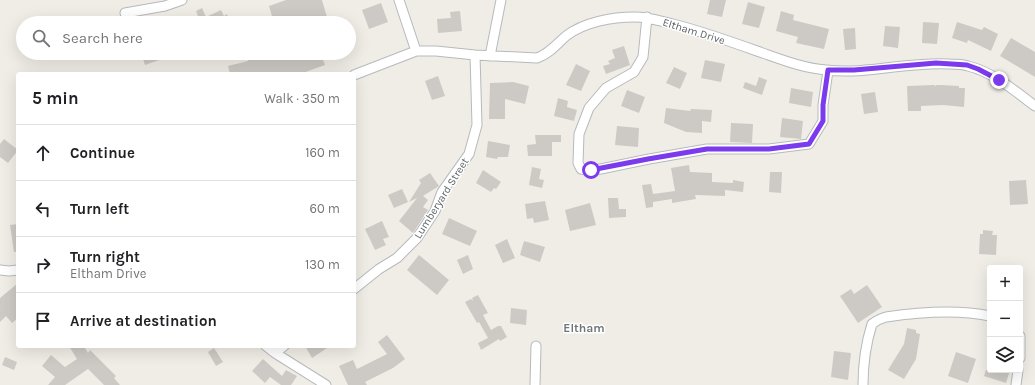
<!DOCTYPE html>
<meta charset="utf-8">
<style>
:root{--surface:#fff;--page:#f2f2f2;--text:#202124;--muted:#757577;--line:#e0e0e0}
body{margin:0;font-family:Karla,sans-serif;background:var(--page);color:var(--text)}
.controls{position:absolute;right:12px;bottom:12px;display:grid;overflow:hidden;border-radius:4px;box-shadow:0 4px 16px #0002}
.controls button{width:36px;height:36px;display:grid;place-items:center;padding:0;border:0;border-bottom:1px solid var(--line);background:var(--surface);color:var(--text);font:20px sans-serif}
.stop{position:absolute;width:12px;height:12px;margin:-9px;border:3px solid #7c3aed;border-radius:50%;background:#fff}
.stop.end{background:#7c3aed;border-color:#fff;box-shadow:0 1px 4px #0008}
.list{margin:0;padding:0;list-style:none}
h2{display:flex;justify-content:space-between;align-items:center;height:52px;margin:0;padding:0 16px;font-size:17px}
h2 small{font-size:13px;font-weight:400;color:var(--muted)}
.list li{display:grid;grid-template-columns:26px 1fr auto;gap:12px;align-items:center;box-sizing:border-box;height:56px;padding:0 16px;border-top:1px solid var(--line)}
.list b{display:block;font-size:15px;white-space:nowrap}
.list p{margin:0;font-size:13px;white-space:nowrap;color:var(--muted)}
.list em{font-size:13px;font-style:normal;color:var(--muted)}
.icon{flex:none;width:22px;height:22px;fill:none;stroke:currentColor;stroke-width:2;stroke-linecap:round;stroke-linejoin:round}
.map{position:relative;flex:none;width:1035px;height:385px;overflow:hidden}
.search{position:absolute;background:var(--surface);box-shadow:0 4px 16px #0002;left:16px;top:16px;width:340px;height:44px;display:flex;align-items:center;gap:10px;box-sizing:border-box;padding:0 14px;border-radius:22px;color:var(--muted);font-size:15px}
.panel{position:absolute;background:var(--surface);box-shadow:0 4px 16px #0002;left:16px;top:72px;width:340px;height:276px;border-radius:4px}
.map>svg:first-child{display:block}
.building{fill:#cdcac5}
.lines{fill:none;stroke-linecap:round;stroke-linejoin:round}
.minor-casing{stroke:#b6babd;stroke-width:11}
.minor{stroke:#fff;stroke-width:9}
.route{stroke:#7c3aed;stroke-width:5}
.labels{text-anchor:middle;stroke-width:3;stroke-linejoin:round;paint-order:stroke}
.street-label{font-size:11px;fill:#5d6367;stroke:#fff}
.neighbourhood-label{font-size:12px;font-weight:bold;fill:#6e7579;stroke:#fff}
</style>
<div class="map">
<svg width="1035" height="385" viewBox="0 0 1035 385">
<rect width="100%" height="100%" fill="#f0ede6"/>
<path class="building" d="M 286,0 L 322,0 L 327,17 L 310,23 L 308,23 L 306,17 L 284,23 L 274,23 L 269,6 Z
M 710,0 L 726,0 L 722,17 L 707,14 Z
M 748,2 L 765,7 L 759,28 L 742,24 Z
M 381,3 L 388,22 L 369,29 L 362,10 Z
M 202,8 L 206,17 L 221,10 L 224,16 L 227,14 L 230,23 L 190,23 L 199,19 L 196,11 Z
M 460,11 L 462,31 L 438,33 L 437,19 L 451,18 L 450,12 Z
M 781,11 L 794,15 L 793,20 L 829,29 L 824,49 L 796,43 L 798,37 L 776,31 Z
M 923,22 L 939,23 L 937,44 L 922,43 Z
M 957,22 L 982,30 L 984,27 L 998,34 L 991,51 L 968,40 L 967,43 L 952,38 Z
M 885,26 L 900,27 L 898,48 L 883,46 Z
M 855,28 L 856,49 L 845,50 L 843,29 Z
M 1011,38 L 1035,52 L 1035,77 L 1000,56 Z
M 624,46 L 630,65 L 606,74 L 603,66 L 610,64 L 608,61 L 615,58 L 612,50 Z
M 141,53 L 176,53 L 176,54 L 145,65 Z
M 256,53 L 268,53 L 269,58 L 281,53 L 339,53 L 340,55 L 323,60 L 325,65 L 300,74 L 230,74 L 228,66 L 248,61 L 247,56 Z
M 705,60 L 725,64 L 721,82 L 701,78 Z
M 576,64 L 590,71 L 581,91 L 566,85 Z
M 674,67 L 687,73 L 680,89 L 666,83 Z
M 438,76 L 445,96 L 432,100 L 425,81 Z
M 759,77 L 767,80 L 762,95 L 743,88 L 745,82 L 756,86 Z
M 513,82 L 529,86 L 525,104 L 505,99 L 505,119 L 489,119 L 490,83 Z
M 934,85 L 936,86 L 936,85 L 941,85 L 959,86 L 959,88 L 965,88 L 964,107 L 943,105 L 921,106 L 921,111 L 908,111 L 907,86 Z
M 791,88 L 813,92 L 811,107 L 789,103 Z
M 627,90 L 645,97 L 639,113 L 621,106 Z
M 875,92 L 878,112 L 864,114 L 861,94 Z
M 558,98 L 568,101 L 567,107 L 577,110 L 574,121 L 554,116 Z
M 666,108 L 690,111 L 691,109 L 712,110 L 711,122 L 702,121 L 702,133 L 686,132 L 664,123 Z
M 782,118 L 803,121 L 801,139 L 780,137 Z
M 731,123 L 753,124 L 752,143 L 730,142 Z
M 617,126 L 639,128 L 638,147 L 615,145 Z
M 535,135 L 561,135 L 561,142 L 552,142 L 552,156 L 528,156 L 527,145 L 536,144 Z
M 4,139 L 18,150 L 8,163 L 0,157 L 0,144 Z
M 488,141 L 510,145 L 508,157 L 498,157 L 497,159 L 486,157 Z
M 689,165 L 690,172 L 712,173 L 712,182 L 733,183 L 733,180 L 744,182 L 743,192 L 725,190 L 725,196 L 695,195 L 696,199 L 672,203 L 672,199 L 653,202 L 653,207 L 646,208 L 642,185 L 651,184 L 653,194 L 675,191 L 671,168 Z
M 532,167 L 541,169 L 539,179 L 544,180 L 542,188 L 529,185 Z
M 483,170 L 501,182 L 496,189 L 494,188 L 491,192 L 476,183 Z
M 770,172 L 782,172 L 781,193 L 769,192 Z
M 430,173 L 439,186 L 423,196 L 428,200 L 423,207 L 428,210 L 413,233 L 399,221 L 417,198 L 409,202 L 421,183 L 419,180 Z
M 1026,180 L 1028,204 L 1010,205 L 1009,181 Z
M 402,189 L 408,202 L 394,208 L 388,195 Z
M 608,198 L 618,198 L 619,209 L 626,209 L 626,217 L 609,218 Z
M 545,201 L 549,220 L 534,223 L 533,218 L 527,219 L 525,204 Z
M 590,203 L 596,225 L 570,231 L 565,210 Z
M 449,218 L 477,231 L 470,246 L 442,234 Z
M 382,221 L 389,237 L 383,239 L 386,245 L 375,250 L 365,229 Z
M 18,224 L 18,252 L 14,252 L 10,225 Z
M 983,230 L 993,231 L 992,235 L 997,235 L 996,255 L 979,254 L 980,234 L 983,234 Z
M 507,239 L 515,258 L 503,263 L 495,245 Z
M 524,241 L 545,247 L 540,262 L 520,255 Z
M 419,255 L 449,280 L 437,295 L 407,270 Z
M 468,255 L 473,269 L 463,274 L 457,260 Z
M 18,283 L 18,318 L 12,323 L 6,316 L 0,322 L 0,298 Z
M 867,285 L 882,307 L 858,323 L 840,296 L 851,289 L 854,294 Z
M 478,295 L 488,313 L 483,315 L 491,330 L 498,326 L 501,326 L 507,337 L 500,341 L 499,339 L 481,350 L 478,343 L 488,338 L 479,322 L 477,323 L 465,302 L 471,299 L 473,301 L 472,298 Z
M 511,308 L 527,310 L 526,325 L 510,323 Z
M 907,328 L 916,330 L 916,333 L 920,334 L 916,359 L 904,379 L 888,370 L 904,344 Z
M 387,335 L 405,359 L 393,368 L 365,382 L 367,385 L 348,385 L 339,366 L 353,360 L 357,369 L 387,354 L 378,342 Z
M 69,346 L 84,346 L 88,353 L 90,350 L 116,376 L 114,378 L 120,385 L 104,385 L 88,369 L 65,385 L 48,385 L 55,377 L 42,366 L 51,355 L 65,367 L 77,359 Z
M 305,346 L 330,346 L 312,358 Z
M 214,348 L 223,362 L 216,366 L 208,352 Z
M 834,351 L 851,353 L 848,380 L 831,377 Z
M 956,352 L 976,359 L 968,383 L 948,376 Z
M 5,357 L 17,362 L 14,370 L 2,365 Z
M 263,359 L 282,376 L 286,370 L 297,376 L 291,385 L 281,385 L 270,377 L 265,383 L 252,371 Z
M 986,370 L 1010,370 L 1006,383 L 984,376 Z"/>
<g class="lines">
<g class="minor-casing">
<path id="minor" d="M 399,0 L 416,51
M 125,13 L 165,6 L 182,0
M 647,17 L 643,57 L 634,72 L 606,88 L 589,108 L 579,134 L 578,163 L 581,169 L 591,171 L 649,159 L 707,149 L 769,149 L 809,144 L 823,121 L 823,105 L 828,71
M 490,56 L 501,0
M 354,75 L 416,51 L 436,51 L 475,55 L 537,58 C 549,54 557,44 566,36 C 584,22 612,17 635,17 C 648,17 660,21 673,24 C 701,31 729,41 757,51 C 780,59 802,68 826,70 C 867,75 909,61 950,64 C 956,64 962,64 968,66 C 993,72 1015,91 1035,106
M 0,270 L 9,271 L 18,270
M 354,289 L 379,269 L 397,258 L 417,238 L 435,211 L 442,192 L 469,154 L 477,125 L 475,55
M 1020,336 L 1020,358
M 266,346 L 275,353 L 326,385
M 275,353 L 284,346
M 535,385 L 536,346
M 863,385 C 863,364 866,343 872,324 C 876,321 882,318 886,317 C 920,312 956,309 990,316
M 1016,385 L 1018,370"/>
</g>
<use href="#minor" class="minor"/>
</g>
<g class="lines">
<path class="route" d="M 591,170 L 648,159 L 707,149 L 769,149 L 809,144 L 823,121 L 823,105 L 828,70 L 854,70 L 936,63 L 967,65 L 978,69 L 999,80"/>
</g>
<g class="labels">
<g class="street-label">
<text transform="translate(694 31) rotate(17)" y="4">Eltham Drive</text>
<text transform="translate(441 198) rotate(-58)" y="4">Lumberyard Street</text>
</g>
<g class="neighbourhood-label">
<text x="584" y="332">Eltham</text>
</g>
</g>
</svg>
<div class="controls">
<button>+</button>
<button>−</button>
<button><svg class="icon" aria-label="layers" viewBox="0 0 24 24"><path d="M12 4l9 5-9 5-9-5zM3 14l9 5 9-5"/></svg></button>
</div>
<div class="stop" style="left:591px;top:170px"></div>
<div class="stop end" style="left:999px;top:80px"></div>
<div class="search"><svg class="icon" aria-label="search" viewBox="0 0 24 24"><circle cx="10" cy="10" r="6"/><path d="M15 15l6 6"/></svg>Search here</div>
<section class="panel">
<h2>5 min<small>Walk · 350 m</small></h2>
<ul class="list">
<li><svg class="icon" aria-label="ahead" viewBox="0 0 24 24"><path d="M12 20V5M6 11l6-6 6 6"/></svg><div><b>Continue</b></div><em>160 m</em></li>
<li><svg class="icon" aria-label="left" viewBox="0 0 24 24"><path d="M17 20v-9H6M10 6l-5 5 5 5"/></svg><div><b>Turn left</b></div><em>60 m</em></li>
<li><svg class="icon" aria-label="right" viewBox="0 0 24 24"><path d="M7 20v-9h11M14 6l5 5-5 5"/></svg><div><b>Turn right</b><p>Eltham Drive</p></div><em>130 m</em></li>
<li><svg class="icon" aria-label="arrive" viewBox="0 0 24 24"><path d="M6 21V4h12l-3 4 3 4H6"/></svg><div><b>Arrive at destination</b></div></li>
</ul>
</section>
</div>
